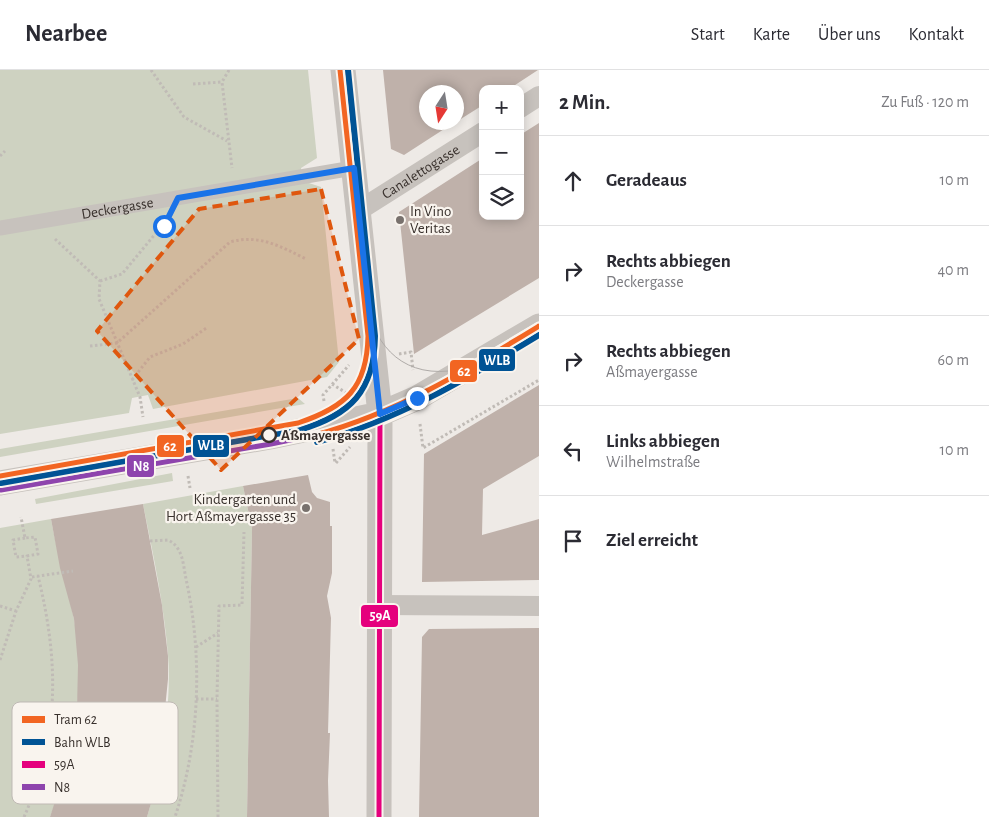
<!DOCTYPE html>
<html lang="de">
<meta charset="utf-8">
<style>
:root{--surface:#fff;--page:#f7f7f7;--text:#2b2b33;--muted:#7c7c81;--line:#e1e1e2}
body{margin:0;font-family:"Alegreya Sans",sans-serif;background:var(--page);color:var(--text)}
.controls{position:absolute;right:15px;top:15px;display:grid;overflow:hidden;border-radius:10px;box-shadow:0 2px 12px #0003}
.controls button{width:45px;height:45px;display:grid;place-items:center;padding:0;border:0;border-bottom:1px solid var(--line);background:var(--surface);color:var(--text);font:25px sans-serif}
.compass{position:absolute;left:419px;top:15px;width:45px;height:45px;border-radius:50%;background:var(--surface);box-shadow:0 2px 12px #0003;rotate:192deg}
.stop{position:absolute;width:15px;height:15px;margin:-11px;border:4px solid #1a73e8;border-radius:50%;background:#fff}
.stop.end{background:#1a73e8;border-color:#fff;box-shadow:0 1px 5px #0008}
.list{margin:0;padding:0;list-style:none}
h2{display:flex;justify-content:space-between;align-items:center;height:65px;margin:0;padding:0 20px;font-size:21px}
h2 small{font-size:16px;font-weight:400;color:var(--muted)}
.list li{display:grid;grid-template-columns:32px 1fr auto;gap:15px;align-items:center;box-sizing:border-box;height:90px;padding:0 20px;border-top:1px solid var(--line)}
.list b{display:block;font-size:19px;white-space:nowrap}
.list p{margin:0;font-size:16px;white-space:nowrap;color:var(--muted)}
.list em{font-size:16px;font-style:normal;color:var(--muted)}
.icon{flex:none;width:28px;height:28px;fill:none;stroke:currentColor;stroke-width:2;stroke-linecap:round;stroke-linejoin:round}
.map{position:relative;flex:none;width:539px;height:747px;overflow:hidden}
header{display:flex;align-items:center;gap:30px;box-sizing:border-box;height:70px;padding:0 25px;background:var(--surface);border-bottom:1px solid var(--line)}
header strong{font-size:24px}
nav{display:flex;gap:28px;margin-inline-start:auto;font-size:18px}
main{display:flex}
aside{flex:1;background:var(--surface)}
.map>svg:first-child{display:block}
.green{fill:#ced2c1}
.building{fill:#bfb1aa}
.lines{fill:none;stroke-linecap:round;stroke-linejoin:round}
.path{stroke:#c0bbb6;stroke-width:3;stroke-dasharray:2.5 2.5;stroke-linecap:butt}
.pedestrian{stroke:#c7c2bd;stroke-width:15}
.minor{stroke:#c7c2bd;stroke-width:20}
.tertiary{stroke:#c7c2bd;stroke-width:25}
.tram{stroke:#afaba8;stroke-width:1}
.bus-1-casing{stroke:#f9f4ee;stroke-width:9}
.bus-2-casing{stroke:#f9f4ee;stroke-width:9}
.bus-1{stroke:#e5007d;stroke-width:5}
.bus-2{stroke:#8e44ad;stroke-width:5}
.rail-1-casing{stroke:#f9f4ee;stroke-width:10}
.rail-1{stroke:#005395;stroke-width:6}
.tram-1-casing{stroke:#f9f4ee;stroke-width:9}
.tram-1{stroke:#f26522;stroke-width:5}
.route{stroke:#1a73e8;stroke-width:6}
.marked{fill:#df570e;fill-opacity:0.2;stroke:#df570e;stroke-width:4;stroke-dasharray:10 6;stroke-linejoin:round}
.poi-dot{fill:#78716d;stroke:#f9f4ee;stroke-width:2}
.stop-dot{fill:#f9f4ee;stroke:#38302c;stroke-width:2.5}
.labels{text-anchor:middle;stroke-width:4.5;stroke-linejoin:round;paint-order:stroke}
.street-label{font-size:15px;fill:#38302c;stroke:#f9f4ee}
.poi-label{font-size:15px;fill:#38302c;stroke:#f9f4ee;text-anchor:start}
.stop-label{font-size:15px;font-weight:bold;fill:#38302c;stroke:#f9f4ee;text-anchor:start}
.key{fill:#f9f4ee;stroke:#bfb9b4;stroke-width:1}
.key-label{font-size:14px;fill:#38302c}
.line-badge{stroke:#f9f4ee;stroke-width:2}
.badge-label{font-size:14px;text-anchor:middle;font-weight:bold;fill:#fff}
</style>
<header>
<strong>Nearbee</strong>
<nav><a>Start</a><a>Karte</a><a>Über uns</a><a>Kontakt</a></nav>
</header>
<main>
<div class="map">
<svg width="539" height="747" viewBox="0 0 539 747">
<rect width="100%" height="100%" fill="#eeeae6"/>
<path class="green" d="M 0,0 L 308,0 L 317,88 L 301,98 L 303,111 L 321,117 L 339,292 L 327,307 L 153,339 L 148,325 L 132,328 L 129,343 L 0,364 Z
M 298,328 L 305,334 L 0,387 L 0,379 Z
M 172,403 L 173,411 L 36,434 L 35,429 Z
M 243,416 L 252,459 L 247,747 L 147,747 C 161,700 172,634 168,585 C 164,534 153,484 143,434 Z
M 51,449 C 57,483 67,516 74,549 C 86,615 74,686 50,747 L 0,747 L 0,458 Z"/>
<path class="building" d="M 383,0 L 538,0 L 509,19 L 483,19 L 483,35 L 456,52 L 456,22 L 426,22 L 426,52 L 455,52 L 404,85 L 391,79 Z
M 539,53 L 539,208 L 414,284 L 399,142 L 483,88 L 483,146 L 520,146 L 520,65 Z
M 539,315 L 539,386 L 483,419 L 482,465 L 539,449 L 539,510 L 422,512 L 424,384 Z
M 308,405 L 312,422 L 317,428 L 330,432 L 330,456 L 332,456 L 332,503 L 327,526 L 331,548 L 328,663 L 330,663 L 328,711 L 329,747 L 247,747 L 252,459 L 243,416 Z
M 143,434 L 162,535 L 168,586 L 168,609 L 158,709 L 147,747 L 50,747 L 70,685 L 77,638 L 78,595 L 74,549 L 60,498 L 51,449 Z
M 539,558 L 539,747 L 419,747 L 422,567 L 429,559 Z"/>
<g class="lines">
<path class="path" d="M 151,0 L 184,47 L 227,71
M 229,0 L 222,12 L 232,98
M 193,14 L 222,12
M 0,86 L 5,81
M 55,169 L 100,211 L 99,229 L 140,327 L 143,347
M 100,211 L 122,204 L 166,151
M 90,276 L 117,273 L 230,172 C 259,164 280,176 306,189
M 399,284 L 411,282 L 413,300
M 132,310 L 150,287 L 183,274 L 208,257
M 332,314 L 348,324
M 324,331 L 323,325 L 349,295
M 420,354 L 423,378 L 539,310
M 333,379 L 335,393
M 336,393 L 350,377
M 188,406 L 190,418
M 25,468 L 13,470 L 16,487 L 27,486
M 150,471 L 168,470 C 183,477 183,494 186,509 C 203,586 200,672 175,747
M 32,507 L 73,501
M 0,536 L 16,541
M 196,577 L 218,563
M 0,590 L 16,541 L 31,509 L 27,486 L 38,484 L 35,467 L 25,468 L 21,447
M 196,629 L 217,629
M 24,747 C 60,666 59,591 38,506
M 218,747 L 217,629 L 219,536 L 242,535 L 244,462"/>
<path class="pedestrian" id="s1" d="M 0,158 L 353,98"/>
<g class="minor">
<path d="M 520,38 L 539,26"/>
<path id="s2" d="M 358,141 L 483,62"/>
<path d="M 379,535 L 539,536"/>
</g>
<path class="tertiary" d="M 343,0 L 380,344 L 379,747
M 0,413 L 270,367 L 380,344 L 417,328 L 539,256"/>
<path class="tram" d="M 364,225 C 372,271 398,306 449,301 C 463,299 476,292 489,286"/>
<g class="bus-1-casing">
<path id="bus-1" d="M 380,344 L 417,328 L 539,256
M 379,747 L 380,344"/>
</g>
<g class="bus-2-casing">
<path id="bus-2" d="M 1,420 L 271,374 L 382,351 L 421,334 L 539,265"/>
</g>
<use href="#bus-1" class="bus-1"/>
<use href="#bus-2" class="bus-2"/>
<g class="rail-1-casing">
<path id="rail-1" d="M 317,372 C 398,350 468,308 539,265
M 1,413 L 299,360 C 351,345 374,321 375,266 L 348,0"/>
</g>
<use href="#rail-1" class="rail-1"/>
<g class="tram-1-casing">
<path id="tram-1" d="M 315,365 C 397,343 467,300 539,256
M 0,406 L 298,353 C 346,337 367,318 368,266 L 340,0"/>
</g>
<use href="#tram-1" class="tram-1"/>
</g>
<g class="lines">
<path class="route" d="M 164,156 L 178,128 L 354,98 L 380,344 L 417,328"/>
</g>
<path class="marked" d="M 321,119 L 359,269 L 221,400 L 97,261 L 199,139 Z"/>
<g class="poi-dot">
<circle cx="400" cy="150" r="5"/>
<circle cx="306" cy="438" r="5"/>
</g>
<circle class="stop-dot" cx="269" cy="365" r="7"/>
<g class="labels">
<g class="street-label">
<text dy="5" stroke="none"><textPath href="#s2" startOffset="74">Canalettogasse</textPath></text>
<text dy="5" stroke="none"><textPath href="#s1" startOffset="119">Deckergasse</textPath></text>
</g>
<g class="poi-label">
<text x="410" y="146">In Vino<tspan x="410" dy="17">Veritas</tspan></text>
<text x="296" y="434" text-anchor="end">Kindergarten und<tspan x="296" dy="17">Hort Aßmayergasse 35</tspan></text>
</g>
<g class="stop-label">
<text x="281" y="370">Aßmayergasse</text>
</g>
</g>
<rect x="12" y="632" width="166" height="102" rx="8" class="key"/>
<rect x="22" y="646" width="23" height="7" fill="#f26522"/>
<rect x="22" y="669" width="23" height="6" fill="#005395"/>
<rect x="22" y="691" width="23" height="7" fill="#e5007d"/>
<rect x="22" y="714" width="23" height="6" fill="#8e44ad"/>
<g class="key-label">
<text x="54" y="654">Tram 62</text>
<text x="54" y="677">Bahn WLB</text>
<text x="54" y="699">59A</text>
<text x="54" y="722">N8</text>
</g>
<g class="line-badge">
<rect x="478" y="278" width="38" height="24" rx="5" fill="#005395"/>
<rect x="449" y="289" width="29" height="24" rx="5" fill="#f26522"/>
<rect x="192" y="364" width="38" height="24" rx="5" fill="#005395"/>
<rect x="156" y="364" width="29" height="24" rx="5" fill="#f26522"/>
<rect x="126" y="384" width="29" height="24" rx="5" fill="#8e44ad"/>
<rect x="360" y="534" width="39" height="24" rx="5" fill="#e5007d"/>
</g>
<g class="badge-label">
<text x="497" y="295">WLB</text>
<text x="464" y="306">62</text>
<text x="211" y="380">WLB</text>
<text x="170" y="381">62</text>
<text x="141" y="401">N8</text>
<text x="380" y="550">59A</text>
</g>
</svg>
<div class="controls">
<button>+</button>
<button>−</button>
<button><svg class="icon" aria-label="layers" viewBox="0 0 24 24"><path d="M12 4l9 5-9 5-9-5zM3 14l9 5 9-5"/></svg></button>
</div>
<svg class="compass" viewBox="-18 -18 36 36"><path d="M0-13l5 13h-10z" fill="#e53935"/><path d="M0 13l5-13h-10z" fill="#7c7c81"/></svg>
<div class="stop" style="left:164px;top:156px"></div>
<div class="stop end" style="left:417px;top:328px"></div>
</div>
<aside>
<h2>2 Min.<small>Zu Fuß · 120 m</small></h2>
<ul class="list">
<li><svg class="icon" aria-label="ahead" viewBox="0 0 24 24"><path d="M12 20V5M6 11l6-6 6 6"/></svg><div><b>Geradeaus</b></div><em>10 m</em></li>
<li><svg class="icon" aria-label="right" viewBox="0 0 24 24"><path d="M7 20v-9h11M14 6l5 5-5 5"/></svg><div><b>Rechts abbiegen</b><p>Deckergasse</p></div><em>40 m</em></li>
<li><svg class="icon" aria-label="right" viewBox="0 0 24 24"><path d="M7 20v-9h11M14 6l5 5-5 5"/></svg><div><b>Rechts abbiegen</b><p>Aßmayergasse</p></div><em>60 m</em></li>
<li><svg class="icon" aria-label="left" viewBox="0 0 24 24"><path d="M17 20v-9H6M10 6l-5 5 5 5"/></svg><div><b>Links abbiegen</b><p>Wilhelmstraße</p></div><em>10 m</em></li>
<li><svg class="icon" aria-label="arrive" viewBox="0 0 24 24"><path d="M6 21V4h12l-3 4 3 4H6"/></svg><div><b>Ziel erreicht</b></div></li>
</ul>
</aside>
</main>
